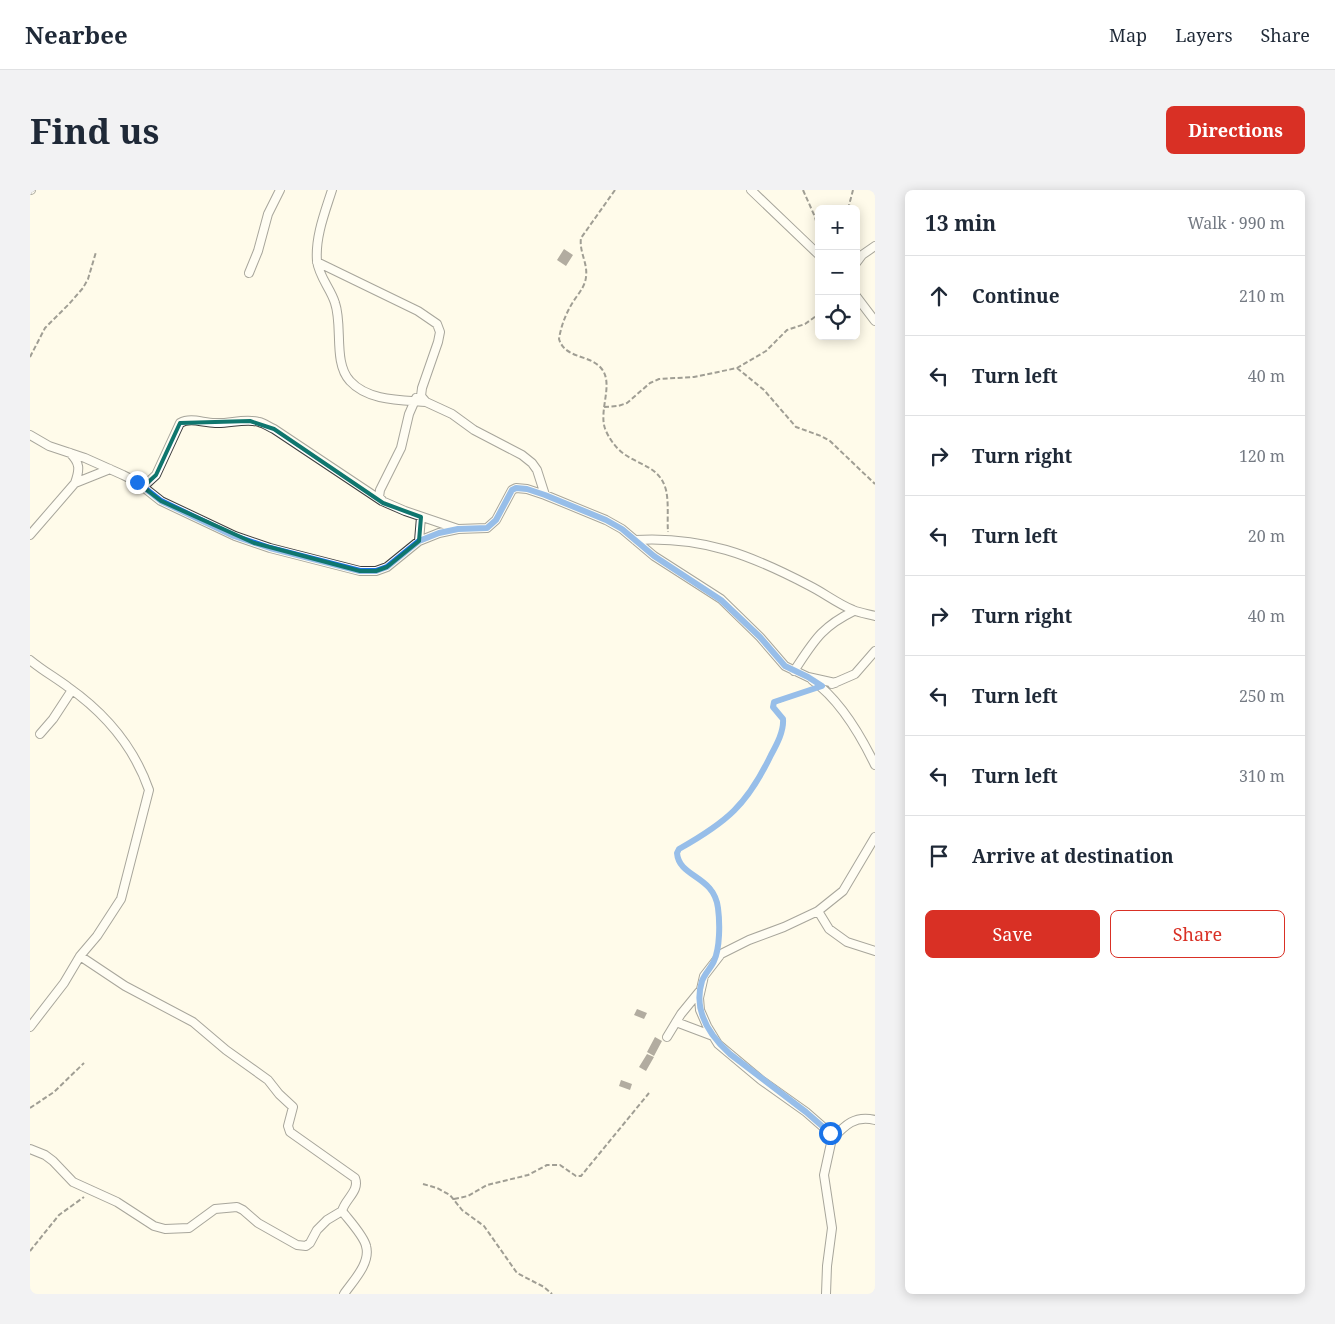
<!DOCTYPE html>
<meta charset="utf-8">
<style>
:root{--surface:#fff;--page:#f2f2f3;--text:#1f2937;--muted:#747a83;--line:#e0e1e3;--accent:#d93025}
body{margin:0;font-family:"Noto Serif",serif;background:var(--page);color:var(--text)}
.controls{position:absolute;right:15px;top:15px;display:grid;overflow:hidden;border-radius:8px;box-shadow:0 2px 12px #0003}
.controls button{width:45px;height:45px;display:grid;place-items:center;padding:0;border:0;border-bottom:1px solid var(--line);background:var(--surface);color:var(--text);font:25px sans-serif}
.stop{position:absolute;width:15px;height:15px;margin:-11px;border:4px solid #1a73e8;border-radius:50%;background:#fff}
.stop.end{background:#1a73e8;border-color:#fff;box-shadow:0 1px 5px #0008}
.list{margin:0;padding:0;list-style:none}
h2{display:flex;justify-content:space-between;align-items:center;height:65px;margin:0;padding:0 20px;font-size:21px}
h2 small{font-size:16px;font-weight:400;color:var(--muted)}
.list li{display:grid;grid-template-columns:32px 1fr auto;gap:15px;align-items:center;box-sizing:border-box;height:80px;padding:0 20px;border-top:1px solid var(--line)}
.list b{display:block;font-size:19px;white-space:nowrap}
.list em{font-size:16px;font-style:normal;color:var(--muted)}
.actions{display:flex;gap:10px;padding:15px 20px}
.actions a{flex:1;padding:11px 0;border:1px solid var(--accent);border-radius:8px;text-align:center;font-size:18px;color:var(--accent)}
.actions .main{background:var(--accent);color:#fff}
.icon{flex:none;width:28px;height:28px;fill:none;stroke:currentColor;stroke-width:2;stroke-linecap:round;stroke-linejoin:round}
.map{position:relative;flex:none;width:845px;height:1104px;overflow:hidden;border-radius:8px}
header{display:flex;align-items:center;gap:30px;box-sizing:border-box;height:70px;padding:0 25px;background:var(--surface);border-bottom:1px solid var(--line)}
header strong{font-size:24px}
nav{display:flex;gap:28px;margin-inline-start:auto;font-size:18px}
.intro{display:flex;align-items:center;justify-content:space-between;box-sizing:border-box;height:120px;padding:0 30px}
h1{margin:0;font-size:35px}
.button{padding:12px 22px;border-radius:8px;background:var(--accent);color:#fff;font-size:18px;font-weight:700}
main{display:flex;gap:30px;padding:0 30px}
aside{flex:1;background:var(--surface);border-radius:8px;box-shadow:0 2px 12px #0003}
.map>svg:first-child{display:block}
.building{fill:#544c48}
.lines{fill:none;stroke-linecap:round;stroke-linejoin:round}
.street-casing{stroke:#3e3e3e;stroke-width:10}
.path{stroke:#2d2d2d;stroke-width:2;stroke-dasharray:5 2.5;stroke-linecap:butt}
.street{stroke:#fff;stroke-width:8}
.route{stroke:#1a73e8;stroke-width:6}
.marked{fill:none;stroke:#0f766e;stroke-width:4;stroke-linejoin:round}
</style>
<header>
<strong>Nearbee</strong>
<nav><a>Map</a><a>Layers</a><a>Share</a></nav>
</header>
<div class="intro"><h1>Find us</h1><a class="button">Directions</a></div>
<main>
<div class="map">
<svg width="845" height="1104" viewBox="0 0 845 1104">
<rect width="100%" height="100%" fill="#fffbea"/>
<path class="building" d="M 534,59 L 543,65 L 536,76 L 527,70 Z
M 607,819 L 617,823 L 614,829 L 604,825 Z
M 625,847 L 632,851 L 624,866 L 617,862 Z
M 617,864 L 624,867 L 616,881 L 609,877 Z
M 591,890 L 602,894 L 600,900 L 589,896 Z"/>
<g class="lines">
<g class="street-casing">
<path id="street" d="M 0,0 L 1,0
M 302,0 C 295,22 285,47 287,71 C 289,87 301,99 305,113 C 313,136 303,173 320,191 C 338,211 371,210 396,212
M 721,0 L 789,65
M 287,72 L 388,121 L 407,134 L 410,142 L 408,152 L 392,198 L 391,206 L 396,212 L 422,224 L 444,240 L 492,265 L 502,273 L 507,280 L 515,305
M 826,73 L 832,65 L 845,56
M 219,83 L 228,61 L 238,24 L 250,0
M 826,106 L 845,131
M 0,245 L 19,256 L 55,268 L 93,285 L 107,292 L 131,311 L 205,346 L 240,358 L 330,381 L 346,381 L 357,377 L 389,351 L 409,343 L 428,339 L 457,338 L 466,330 L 482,300 L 486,298 L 497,299 L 515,305 L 576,330 L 592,339 L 624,366 L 691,409 L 730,447 L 755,476 L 778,487 L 805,493
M 40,263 C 50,273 50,279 45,293
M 113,297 L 126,285 L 150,233 C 161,227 173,233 185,233 C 199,234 215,228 229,232 C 234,233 239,237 244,239 L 352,311 L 375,321 L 428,339
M 352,310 L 349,307 L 350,300 L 371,258 L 379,224 L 386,208
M 0,345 L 45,293 L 80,279
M 605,350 C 673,346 721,365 780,396 C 794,403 808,414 823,420 C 830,423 838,424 845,426
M 389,351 L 391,327
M 0,470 C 12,480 26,488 38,497 C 75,523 104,557 119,600 L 91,709 L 67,746 L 50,766 L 34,793 L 0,837
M 764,481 C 784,451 791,437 824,421
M 782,490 C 809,509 831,546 845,575
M 802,494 L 825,484 L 845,461
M 10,544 L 23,529 L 42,500
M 788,721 L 799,739 L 817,752 L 845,761
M 50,766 L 95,796 L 163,832 L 196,860 L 238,890 L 249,904 L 263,917 L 258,936 L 260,942 L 325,988 C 330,1001 315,1009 312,1021 C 318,1029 334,1046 336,1056 C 341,1073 323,1091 314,1104
M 646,832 L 683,846
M 637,847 L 651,824 L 669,802
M 802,949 C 815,935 825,925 845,930
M 0,959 L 15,965 L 23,971 L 43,992 L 87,1012 L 124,1036 L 135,1039 L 159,1038 L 185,1019 L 207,1017 L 213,1020 L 228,1033 L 267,1055 L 276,1056 L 280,1053 L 287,1040 L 297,1030 L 312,1021
M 796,1104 L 797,1076 L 802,1038 L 794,985 L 801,953 L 800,943 L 776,922 L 731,890 L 688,854 L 677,836 L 670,820 L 669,808 L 674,786 L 691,764 L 719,750 L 754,737 L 788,721 L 813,701 L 845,647"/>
</g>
<path class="path" d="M 585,0 L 551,48 C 549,62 558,73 556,87 C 555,97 548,104 543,112 C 536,123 531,136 529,149 C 535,169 559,164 571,178 C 585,194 567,222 576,241 C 580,250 586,258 594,264 C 611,276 630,277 636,300 C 639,313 637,329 638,342
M 773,0 L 785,27 L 789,43
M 818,19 L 823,0
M 0,167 L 15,138 L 39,114 L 53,98 L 58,89 L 66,62
M 707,178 L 734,200 L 766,237 L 791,246 L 800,251 L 845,294
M 574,217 L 588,216 L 597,213 L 620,193 L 629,189 L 664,187 L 707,178 L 736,161 L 757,140 L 775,134 L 789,124
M 687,757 C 690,741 693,713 682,699 C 671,686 649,682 647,663 L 649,659 L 692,632 L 723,599 L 747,553 L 754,534 L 753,529 L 743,517 L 743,514 L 782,500
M 0,918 L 24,902 L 54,873
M 393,994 L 407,998 L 420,1005 L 432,1020 L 454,1036 L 487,1083 L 514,1097 L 522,1104
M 424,1009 L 438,1006 L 457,995 L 498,985 L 517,975 L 530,975 L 546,986 L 551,986 L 619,903
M 0,1061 L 29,1025 L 54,1007"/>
<use href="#street" class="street"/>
</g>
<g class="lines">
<path class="route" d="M 107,292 L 131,311 L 204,346 L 240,358 L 330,381 L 346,381 L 357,377 L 389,351 L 409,343 L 428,339 L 457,338 L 466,330 L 482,300 L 486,298 L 497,299 L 515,305 L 576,330 L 592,339 L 624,366 L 691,410 L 730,447 L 755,476 L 778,487 L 792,496 L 744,512 L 743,517 L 753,529 C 754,541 747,554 741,565 C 717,615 697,632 649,659 L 647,663 C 649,688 684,685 688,718 C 690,733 690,758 684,771 C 681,778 675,783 672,791 C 663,820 679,845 700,864 L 776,922 L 800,943"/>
</g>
<path d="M0 0H845V1104H0ZM 220,231 L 244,239 L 353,313 L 391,327 L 389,351 L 357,377 L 346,381 L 330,381 L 224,353 L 131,311 L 113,297 L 126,285 L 150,233 Z" fill="#fffbea" fill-opacity=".55" fill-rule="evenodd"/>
<path class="marked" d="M 220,231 L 244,239 L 353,313 L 391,327 L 389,351 L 357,377 L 346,381 L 330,381 L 224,353 L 131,311 L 113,297 L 126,285 L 150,233 Z"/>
</svg>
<div class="controls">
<button>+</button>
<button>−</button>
<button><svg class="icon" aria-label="locate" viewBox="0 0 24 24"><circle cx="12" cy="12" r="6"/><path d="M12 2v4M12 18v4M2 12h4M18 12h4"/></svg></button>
</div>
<div class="stop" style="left:800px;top:943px"></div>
<div class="stop end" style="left:107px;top:292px"></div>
</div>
<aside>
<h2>13 min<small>Walk · 990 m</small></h2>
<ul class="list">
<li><svg class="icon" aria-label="ahead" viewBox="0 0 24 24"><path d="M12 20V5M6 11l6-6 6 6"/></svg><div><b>Continue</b></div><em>210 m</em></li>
<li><svg class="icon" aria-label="left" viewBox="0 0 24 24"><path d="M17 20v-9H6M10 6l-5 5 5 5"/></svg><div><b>Turn left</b></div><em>40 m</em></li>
<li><svg class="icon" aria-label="right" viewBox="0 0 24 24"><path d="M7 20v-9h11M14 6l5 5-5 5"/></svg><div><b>Turn right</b></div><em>120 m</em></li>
<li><svg class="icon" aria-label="left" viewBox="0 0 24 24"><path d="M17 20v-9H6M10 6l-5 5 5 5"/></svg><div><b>Turn left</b></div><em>20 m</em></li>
<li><svg class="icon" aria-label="right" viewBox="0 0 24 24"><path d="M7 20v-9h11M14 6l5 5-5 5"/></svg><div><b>Turn right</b></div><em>40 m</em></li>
<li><svg class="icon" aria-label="left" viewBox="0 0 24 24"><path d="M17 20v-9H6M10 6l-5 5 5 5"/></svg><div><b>Turn left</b></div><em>250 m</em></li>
<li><svg class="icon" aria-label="left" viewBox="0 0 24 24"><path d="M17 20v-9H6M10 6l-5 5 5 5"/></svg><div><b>Turn left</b></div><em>310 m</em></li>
<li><svg class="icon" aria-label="arrive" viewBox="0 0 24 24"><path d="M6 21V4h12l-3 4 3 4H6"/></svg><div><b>Arrive at destination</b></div></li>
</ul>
<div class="actions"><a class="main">Save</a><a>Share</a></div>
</aside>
</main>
